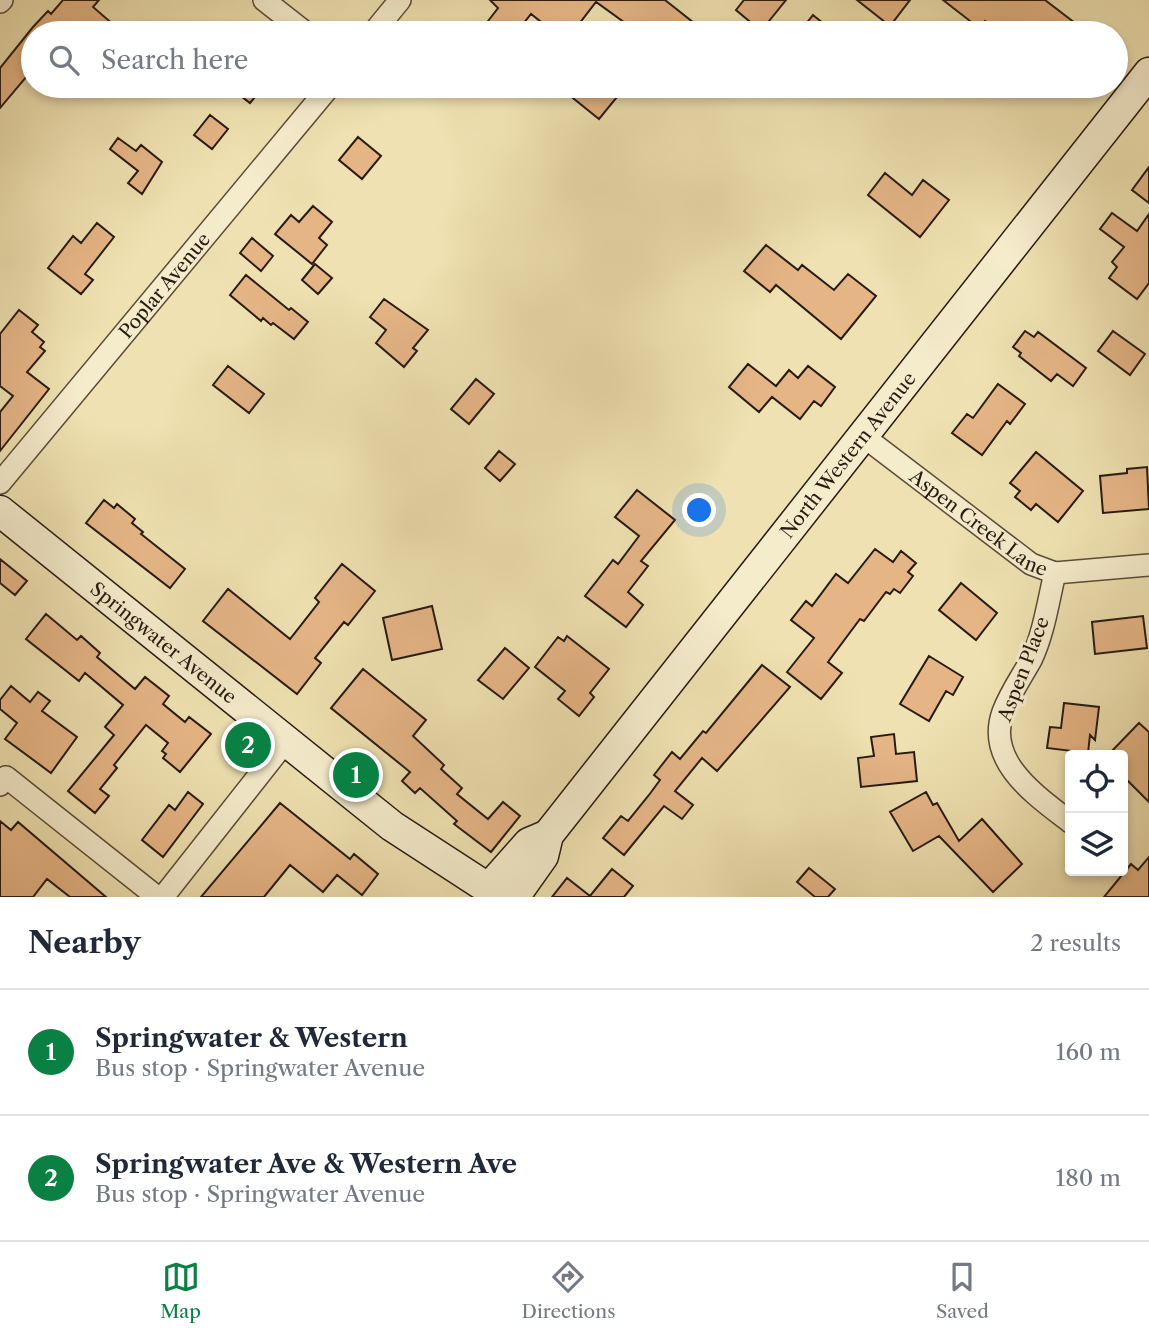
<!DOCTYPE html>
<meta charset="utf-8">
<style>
:root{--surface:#fff;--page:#f2f2f3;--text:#1f2937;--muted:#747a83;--line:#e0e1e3;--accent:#0b8043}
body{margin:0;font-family:"Libre Caslon Text",serif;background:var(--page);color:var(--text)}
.controls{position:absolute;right:21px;bottom:21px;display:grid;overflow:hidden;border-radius:7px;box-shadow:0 4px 10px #0003}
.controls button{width:63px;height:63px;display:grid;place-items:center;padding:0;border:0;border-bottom:2px solid var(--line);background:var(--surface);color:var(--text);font:35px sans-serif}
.you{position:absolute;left:700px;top:511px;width:24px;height:24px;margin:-18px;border:5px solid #fff;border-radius:50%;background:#1a73e8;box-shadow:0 0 0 10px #1a73e833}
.badge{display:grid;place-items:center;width:46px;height:46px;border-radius:50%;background:var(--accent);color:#fff;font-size:23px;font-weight:700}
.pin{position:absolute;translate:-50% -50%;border:4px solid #fff;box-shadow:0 2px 7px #0006}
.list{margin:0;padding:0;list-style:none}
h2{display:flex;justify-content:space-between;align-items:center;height:91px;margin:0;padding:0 28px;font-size:30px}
h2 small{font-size:23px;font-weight:400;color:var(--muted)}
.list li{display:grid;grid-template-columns:46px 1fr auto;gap:21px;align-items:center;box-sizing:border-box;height:126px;padding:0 28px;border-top:2px solid var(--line)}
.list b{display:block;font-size:26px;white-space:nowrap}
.list p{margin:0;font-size:23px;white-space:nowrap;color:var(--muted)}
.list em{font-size:23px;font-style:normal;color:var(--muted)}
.icon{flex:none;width:38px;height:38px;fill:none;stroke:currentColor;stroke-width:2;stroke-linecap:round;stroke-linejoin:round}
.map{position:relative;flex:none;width:1149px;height:897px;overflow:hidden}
.search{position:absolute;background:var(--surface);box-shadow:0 4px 10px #0003;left:21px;right:21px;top:21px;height:77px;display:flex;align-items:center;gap:18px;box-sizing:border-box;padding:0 24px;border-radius:38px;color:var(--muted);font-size:26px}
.sheet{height:343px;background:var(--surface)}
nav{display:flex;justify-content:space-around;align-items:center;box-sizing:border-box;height:98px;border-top:2px solid var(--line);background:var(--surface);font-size:19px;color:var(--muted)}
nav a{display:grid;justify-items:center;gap:4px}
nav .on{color:var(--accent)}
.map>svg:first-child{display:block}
.building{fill:#e5b586;stroke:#281b11;stroke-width:2}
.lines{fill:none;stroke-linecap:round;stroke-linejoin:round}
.street-casing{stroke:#5a4c39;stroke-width:24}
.secondary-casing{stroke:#281b11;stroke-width:33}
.street{stroke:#f5eccc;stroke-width:21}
.secondary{stroke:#f5eccc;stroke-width:30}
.labels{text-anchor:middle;stroke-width:6;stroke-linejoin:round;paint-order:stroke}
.street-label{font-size:19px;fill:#281b11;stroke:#f5eccc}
</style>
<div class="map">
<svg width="1149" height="897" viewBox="0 0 1149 897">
<rect width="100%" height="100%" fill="#efe1b1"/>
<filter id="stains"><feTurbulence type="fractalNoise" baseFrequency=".00286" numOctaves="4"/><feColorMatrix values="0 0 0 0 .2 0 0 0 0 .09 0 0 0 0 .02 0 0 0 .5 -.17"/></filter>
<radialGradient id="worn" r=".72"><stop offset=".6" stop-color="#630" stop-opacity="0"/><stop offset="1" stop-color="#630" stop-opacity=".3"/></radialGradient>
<path class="building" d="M 63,0 L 99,0 L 93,7 L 123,33 L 33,33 L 33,69 L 0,108 L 0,68 L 33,27 L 48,11 L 51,14 Z
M 490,0 L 665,0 L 694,23 L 686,33 L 639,33 L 596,2 L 572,33 L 555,33 L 531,14 L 516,33 L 495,33 L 485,25 L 498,8 Z
M 744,0 L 786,0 L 761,31 L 736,10 Z
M 857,0 L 910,0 L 890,26 Z
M 943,0 L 1045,0 L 1088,33 L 998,33 L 985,21 L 979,28 Z
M 813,15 L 835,33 L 799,33 Z
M 228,86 L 264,86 L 250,103 Z
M 558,86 L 626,86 L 599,119 Z
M 210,115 L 228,129 L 212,149 L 194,135 Z
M 358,137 L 381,156 L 362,179 L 339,160 Z
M 118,138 L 136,151 L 141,145 L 162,162 L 142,194 L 128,183 L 138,171 L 110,149 Z
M 1149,167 L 1149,203 L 1132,190 Z
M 885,173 L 912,195 L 923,180 L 949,200 L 920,237 L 868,195 Z
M 313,206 L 332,222 L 319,238 L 327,245 L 312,264 L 275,234 L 291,215 L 299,222 Z
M 1112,213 L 1137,231 L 1149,214 L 1149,283 L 1137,299 L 1109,278 L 1117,267 L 1112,262 L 1124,247 L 1100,229 Z
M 97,223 L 114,237 L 85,274 L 93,280 L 81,294 L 48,268 L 73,236 L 81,243 Z
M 252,238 L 273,256 L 261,271 L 240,253 Z
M 766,245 L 798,270 L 802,265 L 834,290 L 848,274 L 876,296 L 841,339 L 776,285 L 770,292 L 744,271 Z
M 315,264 L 332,278 L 318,294 L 302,280 Z
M 246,275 L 289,310 L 291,308 L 308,322 L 294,339 L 273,323 L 271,325 L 263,318 L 261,321 L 230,295 Z
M 384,299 L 428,330 L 413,348 L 417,351 L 404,367 L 376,343 L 386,330 L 370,317 Z
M 19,310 L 38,325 L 32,332 L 44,342 L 40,347 L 45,351 L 27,372 L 49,389 L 0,451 L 0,412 L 13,396 L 0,386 L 0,334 Z
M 1025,331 L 1034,337 L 1038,332 L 1086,368 L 1073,386 L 1057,374 L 1051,381 L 1019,356 L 1021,353 L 1013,347 Z
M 1113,331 L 1145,354 L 1130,375 L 1098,351 Z
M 748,364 L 776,386 L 789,370 L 798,378 L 808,366 L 835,387 L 821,406 L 814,401 L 800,419 L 772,397 L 759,412 L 729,387 Z
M 228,366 L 264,394 L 249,413 L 213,385 Z
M 476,379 L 494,394 L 469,424 L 451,409 Z
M 998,384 L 1025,404 L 1010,424 L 1007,421 L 982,455 L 952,433 L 967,414 L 973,418 Z
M 499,451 L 515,464 L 500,481 L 485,468 Z
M 1036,452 L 1083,491 L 1058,522 L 1036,504 L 1031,510 L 1015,497 L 1020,491 L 1010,483 Z
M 1147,467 L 1149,509 L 1103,513 L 1100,476 L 1127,473 L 1127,469 Z
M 637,490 L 675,520 L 641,561 L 648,566 L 628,592 L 643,605 L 626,627 L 585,596 L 613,560 L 618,564 L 639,536 L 615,517 Z
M 104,500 L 114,508 L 117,504 L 135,519 L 132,523 L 143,532 L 141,534 L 185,569 L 170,588 L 86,523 Z
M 875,549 L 893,562 L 901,551 L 916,563 L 908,572 L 913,576 L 900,593 L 894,589 L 890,594 L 886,592 L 864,621 L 860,619 L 828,662 L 842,673 L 821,699 L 787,672 L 814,638 L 791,620 L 806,601 L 812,606 L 836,574 L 848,583 Z
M 0,559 L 27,581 L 15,595 L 0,583 Z
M 342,564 L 375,591 L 348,625 L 344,622 L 315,658 L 321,663 L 297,694 L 203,621 L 228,589 L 290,639 L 319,602 L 315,598 Z
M 961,583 L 997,613 L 976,640 L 939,610 Z
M 432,606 L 442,649 L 392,660 L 383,618 Z
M 46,614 L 77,640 L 81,636 L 100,653 L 97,657 L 135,689 L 145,677 L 169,696 L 163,704 L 185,722 L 189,717 L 211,734 L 180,772 L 163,758 L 166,754 L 162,751 L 168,743 L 146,725 L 114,765 L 117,768 L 100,789 L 109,796 L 95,813 L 68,791 L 114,735 L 105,727 L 123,705 L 85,673 L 79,681 L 26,639 Z
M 1143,616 L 1147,648 L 1095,654 L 1092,622 Z
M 567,636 L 609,669 L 590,693 L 594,697 L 579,716 L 558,699 L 565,691 L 535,667 L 558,637 L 564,641 Z
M 505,648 L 529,668 L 503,699 L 478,680 Z
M 929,656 L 963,677 L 953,695 L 946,691 L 929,721 L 900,704 Z
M 762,665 L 790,687 L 717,771 L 702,758 L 675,791 L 693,805 L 682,819 L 664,806 L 624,855 L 603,838 L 621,816 L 628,821 L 649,795 L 660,780 L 654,775 L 672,752 L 680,759 L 703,731 L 706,733 Z
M 363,669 L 426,720 L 413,736 L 444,765 L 441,769 L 462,788 L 457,794 L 488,819 L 503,802 L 520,816 L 491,852 L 454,824 L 457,821 L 420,788 L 415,793 L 402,781 L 410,772 L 331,708 Z
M 11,686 L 30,702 L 38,692 L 50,701 L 42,711 L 77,737 L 51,773 L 5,739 L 17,723 L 0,709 L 0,700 Z
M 1064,703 L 1099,707 L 1095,740 L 1090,735 L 1088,753 L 1047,748 L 1050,727 L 1061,728 Z
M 1139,723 L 1149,732 L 1149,802 L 1123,776 L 1123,755 L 1108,755 Z
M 894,734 L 896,754 L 914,752 L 917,781 L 861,787 L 858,758 L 874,756 L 871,737 Z
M 188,792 L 203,804 L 163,857 L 142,840 L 169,805 L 175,810 Z
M 926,792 L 933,805 L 937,803 L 959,841 L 982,819 L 1022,864 L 993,892 L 939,836 L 913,851 L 890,812 Z
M 280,803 L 350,859 L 354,854 L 378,874 L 362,895 L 337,875 L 323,892 L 290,865 L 264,897 L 201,897 Z
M 0,821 L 11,830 L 18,822 L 106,897 L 70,897 L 47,879 L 33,897 L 0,897 Z
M 1149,857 L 1149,897 L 1104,897 L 1131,864 L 1138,870 Z
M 809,868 L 835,889 L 828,897 L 815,897 L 797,882 Z
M 612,869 L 633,886 L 624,897 L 552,897 L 567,878 L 590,896 Z"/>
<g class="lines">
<g class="street-casing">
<g id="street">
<path d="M 264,0 L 306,33"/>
<path d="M 0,2 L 2,0"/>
<path d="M 373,33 L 400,0"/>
<path id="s1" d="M 863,436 L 1031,564 L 1055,573 L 1149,565"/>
<path id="s2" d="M 0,483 L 330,86"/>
<path d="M 1055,573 C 1048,602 1044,633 1031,660 C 1021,678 1010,693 1003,712 C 985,762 1037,796 1070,822"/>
<path d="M 0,785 L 6,777 L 157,897"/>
<path d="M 163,897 L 286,741"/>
</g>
</g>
<g class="secondary-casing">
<g id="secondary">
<path id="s3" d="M 0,511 L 392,826 L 486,887"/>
<path d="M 490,887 L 529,843 L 548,835"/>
<path id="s4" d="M 514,897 L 543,856 L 548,835 L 1149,73"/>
</g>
</g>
<use href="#street" class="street"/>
<use href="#secondary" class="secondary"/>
</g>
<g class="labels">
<g class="street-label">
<text dy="7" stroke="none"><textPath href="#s2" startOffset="257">Poplar Avenue</textPath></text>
<text dy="7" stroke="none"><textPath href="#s4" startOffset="556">North Western Avenue</textPath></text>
<text dy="7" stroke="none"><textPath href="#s1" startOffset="145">Aspen Creek Lane</textPath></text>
<text dy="7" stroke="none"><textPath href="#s3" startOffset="210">Springwater Avenue</textPath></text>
<text transform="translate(1023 669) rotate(-69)" y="7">Aspen Place</text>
</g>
</g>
<rect width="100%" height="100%" filter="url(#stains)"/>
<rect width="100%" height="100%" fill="url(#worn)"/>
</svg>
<div class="controls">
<button><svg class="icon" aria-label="locate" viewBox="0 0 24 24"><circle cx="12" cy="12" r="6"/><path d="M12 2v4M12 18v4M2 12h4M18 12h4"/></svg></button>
<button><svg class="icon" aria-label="layers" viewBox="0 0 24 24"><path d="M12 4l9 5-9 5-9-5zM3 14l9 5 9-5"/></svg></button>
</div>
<div class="you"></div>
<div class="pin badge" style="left:356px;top:775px">1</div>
<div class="pin badge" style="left:248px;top:745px">2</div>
<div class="search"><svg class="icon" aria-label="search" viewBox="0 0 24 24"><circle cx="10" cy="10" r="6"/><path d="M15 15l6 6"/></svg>Search here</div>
</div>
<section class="sheet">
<h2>Nearby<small>2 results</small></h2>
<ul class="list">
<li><span class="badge">1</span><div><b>Springwater &amp; Western</b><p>Bus stop · Springwater Avenue</p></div><em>160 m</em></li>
<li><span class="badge">2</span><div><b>Springwater Ave &amp; Western Ave</b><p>Bus stop · Springwater Avenue</p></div><em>180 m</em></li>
</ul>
</section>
<nav>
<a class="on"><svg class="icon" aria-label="map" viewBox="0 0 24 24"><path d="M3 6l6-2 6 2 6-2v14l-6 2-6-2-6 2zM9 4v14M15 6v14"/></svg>Map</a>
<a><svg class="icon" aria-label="directions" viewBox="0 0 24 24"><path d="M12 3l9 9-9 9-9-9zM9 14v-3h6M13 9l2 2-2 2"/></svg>Directions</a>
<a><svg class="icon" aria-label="saved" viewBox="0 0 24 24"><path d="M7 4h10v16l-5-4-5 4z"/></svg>Saved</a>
</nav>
